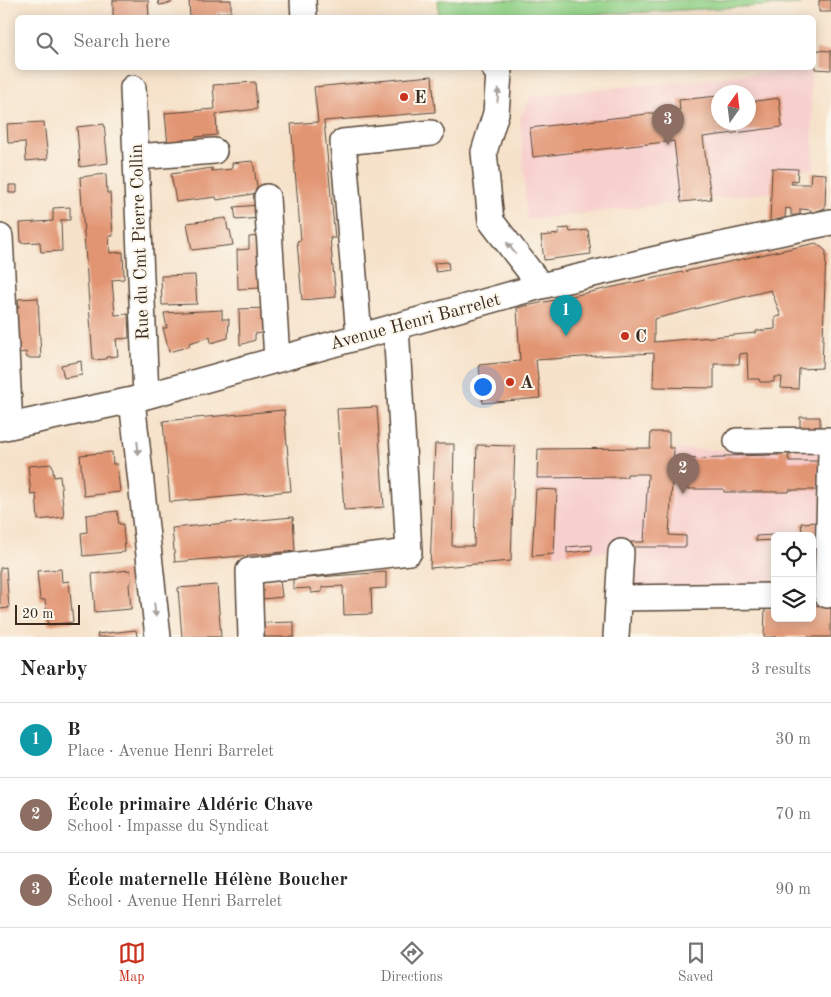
<!DOCTYPE html>
<meta charset="utf-8">
<style>
:root{--surface:#fff;--page:#f2f2f2;--text:#222;--muted:#767676;--line:#e0e0e0;--accent:#c8321e}
body{margin:0;font-family:"Old Standard TT",serif;background:var(--page);color:var(--text)}
.controls{position:absolute;right:15px;bottom:15px;display:grid;overflow:hidden;border-radius:8px;box-shadow:0 2px 12px #0003}
.controls button{width:45px;height:45px;display:grid;place-items:center;padding:0;border:0;border-bottom:1px solid var(--line);background:var(--surface);color:var(--text);font:25px sans-serif}
.compass{position:absolute;left:711px;top:85px;width:45px;height:45px;border-radius:50%;background:var(--surface);box-shadow:0 2px 12px #0003;rotate:14deg}
.scale{position:absolute;left:15px;bottom:12px;width:65px;box-sizing:border-box;padding-left:5px;border:2px solid #3b2a1e;border-top:0;font-size:14px;line-height:18px;white-space:nowrap;color:#3b2a1e;-webkit-text-stroke:4px #fbf7ec;paint-order:stroke}
.you{position:absolute;left:482px;top:386px;width:18px;height:18px;margin:-12px;border:4px solid #fff;border-radius:50%;background:#1a73e8;box-shadow:0 0 0 8px #1a73e833}
.badge{display:grid;place-items:center;width:32px;height:32px;border-radius:50%;background:var(--accent);color:#fff;font-size:16px;font-weight:700}
.pin{position:absolute;translate:-50% -41px;filter:drop-shadow(0 1px 2px #0008)}
.pin::after{content:'';position:absolute;top:26px;width:18px;height:15px;background:inherit;clip-path:polygon(0 0,100% 0,50% 100%)}
.list{margin:0;padding:0;list-style:none}
h2{display:flex;justify-content:space-between;align-items:center;height:65px;margin:0;padding:0 20px;font-size:21px}
h2 small{font-size:16px;font-weight:400;color:var(--muted)}
.list li{display:grid;grid-template-columns:32px 1fr auto;gap:15px;align-items:center;box-sizing:border-box;height:75px;padding:0 20px;border-top:1px solid var(--line)}
.list b{display:block;font-size:19px;white-space:nowrap}
.list p{margin:0;font-size:16px;white-space:nowrap;color:var(--muted)}
.list em{font-size:16px;font-style:normal;color:var(--muted)}
.icon{flex:none;width:28px;height:28px;fill:none;stroke:currentColor;stroke-width:2;stroke-linecap:round;stroke-linejoin:round}
.map{position:relative;flex:none;width:831px;height:637px;overflow:hidden}
.search{position:absolute;background:var(--surface);box-shadow:0 2px 12px #0003;left:15px;right:15px;top:15px;height:55px;display:flex;align-items:center;gap:12px;box-sizing:border-box;padding:0 18px;border-radius:8px;color:var(--muted);font-size:19px}
.sheet{height:290px;background:var(--surface)}
nav{display:flex;justify-content:space-around;align-items:center;box-sizing:border-box;height:70px;border-top:1px solid var(--line);background:var(--surface);font-size:14px;color:var(--muted)}
nav a{display:grid;justify-items:center;gap:2px}
nav .on{color:var(--accent)}
.map>svg:first-child{display:block}
.built{fill:#f7d0ce;fill-rule:evenodd}
.green{fill:#91d187;stroke:#667e52}
.building{fill:#e29573;fill-rule:evenodd}
.lines{fill:none;stroke-linecap:round;stroke-linejoin:round}
.minor-casing{stroke:#574638;stroke-width:28}
.minor{stroke:#fff;stroke-width:25}
.oneway{fill:#a79f9a}
.poi-dot{fill:#c8321e;stroke:#fbf7ec;stroke-width:2}
.labels{text-anchor:middle;stroke-width:4;stroke-linejoin:round;paint-order:stroke}
.poi-label{font-size:18px;font-weight:bold;fill:#3b2a1e;stroke:#fbf7ec;text-anchor:start}
.street-label{font-size:18px;fill:#3b2a1e;stroke:#fbf7ec}
</style>
<div class="map">
<svg width="831" height="637" viewBox="0 0 831 637">
<rect width="100%" height="100%" fill="#fbf7ec"/>
<filter id="ink" filterUnits="userSpaceOnUse"><feTurbulence type="fractalNoise" baseFrequency=".02" numOctaves="2"/><feDisplacementMap in="SourceGraphic" scale="10" xChannelSelector="R" yChannelSelector="G"/><feConvolveMatrix kernelMatrix="1 2 1 2 8 2 1 2 1" color-interpolation-filters="sRGB"/></filter>
<filter id="wash" filterUnits="userSpaceOnUse"><feTurbulence type="fractalNoise" baseFrequency=".0096" numOctaves="4" result="noise"/><feDisplacementMap in="SourceGraphic" scale="20" xChannelSelector="R" yChannelSelector="G"/><feGaussianBlur stdDeviation="1.12" result="paint"/><feColorMatrix in="noise" values="0 0 0 0 0 0 0 0 0 0 0 0 0 0 0 0 0 1.4 0 .05"/><feComposite in="paint" operator="in"/></filter>
<g filter="url(#wash)">
<rect width="100%" height="100%" fill="#f6e2ca"/>
<path class="built" d="M 810,68 L 814,170 L 773,168 L 772,192 L 527,220 L 520,118 L 531,96 ZM 718,92 L 748,92 L 748,122 L 718,122 Z
M 538,449 L 831,450 L 827,586 L 812,586 L 812,536 L 775,536 L 775,587 L 625,589 L 625,550 L 532,556 Z"/>
<path class="green" d="M 438,0 L 802,0 L 802,4 L 548,17 L 439,18 Z"/>
<g id="blocks">
<path class="building" d="M 113,0 L 148,0 L 149,18 L 113,18 Z
M 158,0 L 171,0 L 171,3 L 159,5 Z
M 189,0 L 231,0 L 231,12 L 217,13 L 217,18 L 190,18 Z
M 819,0 L 831,0 L 831,12 L 819,12 Z
M 816,50 L 831,51 L 831,70 L 815,69 Z
M 432,76 L 435,112 L 324,121 L 335,238 L 330,238 L 336,297 L 302,300 L 297,241 L 301,240 L 291,124 L 318,122 L 314,87 Z
M 255,82 L 257,109 L 216,114 L 217,135 L 195,137 L 195,143 L 168,146 L 165,113 L 215,109 L 213,85 Z
M 718,96 L 718,122 L 748,122 L 748,102 L 779,98 L 782,127 L 703,137 L 711,199 L 681,202 L 674,141 L 533,157 L 530,128 L 680,110 L 679,100 Z
M 44,122 L 48,159 L 26,161 L 25,142 L 8,143 L 7,124 Z
M 104,124 L 108,163 L 80,167 L 77,127 Z
M 253,161 L 258,193 L 217,200 L 216,197 L 176,202 L 171,174 L 212,168 L 212,171 L 232,169 L 232,163 Z
M 772,168 L 798,169 L 797,181 L 792,180 L 791,184 L 810,184 L 811,173 L 826,174 L 825,208 L 811,213 L 811,210 L 800,209 L 800,215 L 791,215 L 791,209 L 786,208 L 785,218 L 770,222 Z
M 106,174 L 107,193 L 110,193 L 113,236 L 109,236 L 110,253 L 123,252 L 124,279 L 112,280 L 115,315 L 128,314 L 129,338 L 116,339 L 118,356 L 106,357 L 106,359 L 93,360 L 80,177 Z
M 9,185 L 17,185 L 17,193 L 9,193 Z
M 259,205 L 260,218 L 236,220 L 234,207 Z
M 70,207 L 70,220 L 61,220 L 62,251 L 41,252 L 40,242 L 21,243 L 20,223 L 53,221 L 53,208 Z
M 226,218 L 228,230 L 230,230 L 233,245 L 192,250 L 187,223 Z
M 569,228 L 570,232 L 588,230 L 591,254 L 544,260 L 541,236 L 559,234 L 558,229 Z
M 259,236 L 261,288 L 238,289 L 237,250 L 249,249 L 249,237 Z
M 816,243 L 826,251 L 822,368 L 799,369 L 798,389 L 781,388 L 782,377 L 774,377 L 774,382 L 760,382 L 759,379 L 748,379 L 747,353 L 740,354 L 739,364 L 714,364 L 714,388 L 653,387 L 654,353 L 598,356 L 536,360 L 540,398 L 483,403 L 479,365 L 520,361 L 517,308 ZM 771,290 L 781,316 L 775,317 L 775,329 L 756,331 L 756,333 L 654,342 L 654,319 Z
M 448,262 L 449,270 L 436,272 L 434,263 Z
M 195,275 L 197,304 L 162,305 L 161,276 Z
M 38,298 L 41,358 L 27,358 L 26,352 L 12,354 L 11,308 L 19,307 L 18,299 Z
M 266,308 L 267,332 L 255,334 L 255,340 L 240,345 L 239,309 Z
M 222,310 L 222,319 L 229,319 L 228,338 L 211,343 L 210,337 L 189,343 L 190,346 L 169,352 L 163,328 L 167,328 L 164,313 Z
M 81,361 L 82,375 L 64,378 L 61,365 Z
M 377,407 L 384,507 L 344,510 L 337,409 Z
M 284,410 L 291,491 L 170,502 L 163,421 Z
M 800,417 L 820,417 L 820,435 L 800,434 Z
M 651,432 L 669,432 L 669,448 L 674,448 L 669,535 L 686,536 L 686,547 L 631,547 L 631,542 L 644,542 L 648,474 L 627,474 L 627,477 L 537,478 L 538,449 L 650,448 Z
M 435,444 L 454,444 L 452,546 L 474,546 L 477,445 L 515,446 L 511,561 L 430,568 Z
M 779,449 L 792,449 L 792,455 L 788,455 L 789,461 L 819,461 L 818,490 L 789,490 L 789,492 L 724,492 L 724,489 L 680,489 L 680,459 L 724,458 L 724,456 L 779,455 Z
M 112,452 L 113,464 L 117,464 L 120,492 L 84,496 L 80,455 Z
M 52,464 L 54,477 L 60,476 L 64,517 L 38,520 L 36,494 L 31,495 L 28,466 Z
M 536,489 L 557,490 L 554,554 L 532,556 Z
M 117,511 L 119,524 L 123,524 L 125,552 L 83,556 L 81,533 L 87,532 L 86,515 Z
M 293,517 L 295,551 L 175,562 L 172,528 Z
M 817,522 L 816,537 L 786,536 L 786,534 L 792,534 L 792,533 L 802,532 L 801,523 Z
M 775,535 L 775,540 L 756,541 L 756,536 Z
M 592,545 L 592,550 L 567,553 L 567,547 Z
M 6,567 L 9,608 L 0,609 L 0,568 Z
M 61,569 L 62,582 L 69,581 L 73,622 L 48,625 L 45,600 L 40,600 L 37,571 Z
M 130,570 L 131,583 L 129,584 L 131,609 L 95,612 L 92,574 Z
M 386,572 L 386,588 L 371,589 L 372,614 L 344,615 L 343,586 L 322,587 L 322,592 L 311,593 L 310,588 L 293,589 L 293,579 Z
M 280,580 L 282,597 L 263,599 L 262,581 Z
M 217,585 L 221,637 L 182,637 L 178,588 Z
M 831,605 L 831,637 L 764,637 L 765,609 L 775,609 L 775,618 L 812,618 L 812,606 Z
M 294,622 L 294,637 L 264,637 L 264,623 Z
M 136,630 L 137,637 L 98,637 L 97,634 Z"/>
</g>
</g>
<g filter="url(#ink)">
<use href="#blocks" fill-opacity="0" stroke="#574638" stroke-width="1"/>
<g class="lines">
<g class="minor-casing">
<path id="minor" d="M 303,0 L 304,18
M 494,68 L 499,74 L 496,113 L 484,152 L 491,221 L 541,286
M 133,88 L 146,396
M 136,157 L 214,151
M 267,197 L 277,359
M 0,237 L 10,426
M 359,336 L 343,142 L 431,133
M 132,400 L 158,637
M 0,428 L 132,400 L 541,286 L 678,254 L 831,222
M 737,441 L 831,440
M 827,595 L 831,452
M 619,598 L 775,596
M 251,637 L 249,571 L 409,552 L 396,326
M 616,637 L 621,552"/>
</g>
<use href="#minor" class="minor"/>
</g>
<defs><path id="oneway-solid" d="M-6-.8H1V-3.2L6.5 0L1 3.2V.8H-6Z" transform="scale(1.25)"/></defs>
<g class="oneway">
<use href="#oneway-solid" transform="translate(498 95) rotate(-85)"/>
<use href="#oneway-solid" transform="translate(511 248) rotate(-128)"/>
<use href="#oneway-solid" transform="translate(138 448) rotate(84)"/>
<use href="#oneway-solid" transform="translate(155 610) rotate(84)"/>
</g>
</g>
<g class="poi-dot">
<circle cx="404" cy="97" r="5"/>
<circle cx="625" cy="336" r="5"/>
<circle cx="510" cy="382" r="5"/>
</g>
<g class="labels">
<g class="poi-label">
<text x="414" y="103">E</text>
<text x="635" y="342">C</text>
<text x="520" y="388">A</text>
</g>
<g class="street-label">
<text transform="translate(139 242) rotate(-92)" y="6">Rue du Cmt Pierre Collin</text>
<text transform="translate(415 321) rotate(-15)" y="6">Avenue Henri Barrelet</text>
</g>
</g>
</svg>
<div class="controls">
<button><svg class="icon" aria-label="locate" viewBox="0 0 24 24"><circle cx="12" cy="12" r="6"/><path d="M12 2v4M12 18v4M2 12h4M18 12h4"/></svg></button>
<button><svg class="icon" aria-label="layers" viewBox="0 0 24 24"><path d="M12 4l9 5-9 5-9-5zM3 14l9 5 9-5"/></svg></button>
</div>
<svg class="compass" viewBox="-18 -18 36 36"><path d="M0-13l5 13h-10z" fill="#e53935"/><path d="M0 13l5-13h-10z" fill="#767676"/></svg>
<div class="scale">20 m</div>
<div class="you"></div>
<div class="pin badge" style="left:566px;top:336px;background:#0f9aa8">1</div>
<div class="pin badge" style="left:683px;top:494px;background:#8d6e63">2</div>
<div class="pin badge" style="left:668px;top:145px;background:#8d6e63">3</div>
<div class="search"><svg class="icon" aria-label="search" viewBox="0 0 24 24"><circle cx="10" cy="10" r="6"/><path d="M15 15l6 6"/></svg>Search here</div>
</div>
<section class="sheet">
<h2>Nearby<small>3 results</small></h2>
<ul class="list">
<li><span class="badge" style="background:#0f9aa8">1</span><div><b>B</b><p>Place · Avenue Henri Barrelet</p></div><em>30 m</em></li>
<li><span class="badge" style="background:#8d6e63">2</span><div><b>École primaire Aldéric Chave</b><p>School · Impasse du Syndicat</p></div><em>70 m</em></li>
<li><span class="badge" style="background:#8d6e63">3</span><div><b>École maternelle Hélène Boucher</b><p>School · Avenue Henri Barrelet</p></div><em>90 m</em></li>
</ul>
</section>
<nav>
<a class="on"><svg class="icon" aria-label="map" viewBox="0 0 24 24"><path d="M3 6l6-2 6 2 6-2v14l-6 2-6-2-6 2zM9 4v14M15 6v14"/></svg>Map</a>
<a><svg class="icon" aria-label="directions" viewBox="0 0 24 24"><path d="M12 3l9 9-9 9-9-9zM9 14v-3h6M13 9l2 2-2 2"/></svg>Directions</a>
<a><svg class="icon" aria-label="saved" viewBox="0 0 24 24"><path d="M7 4h10v16l-5-4-5 4z"/></svg>Saved</a>
</nav>
